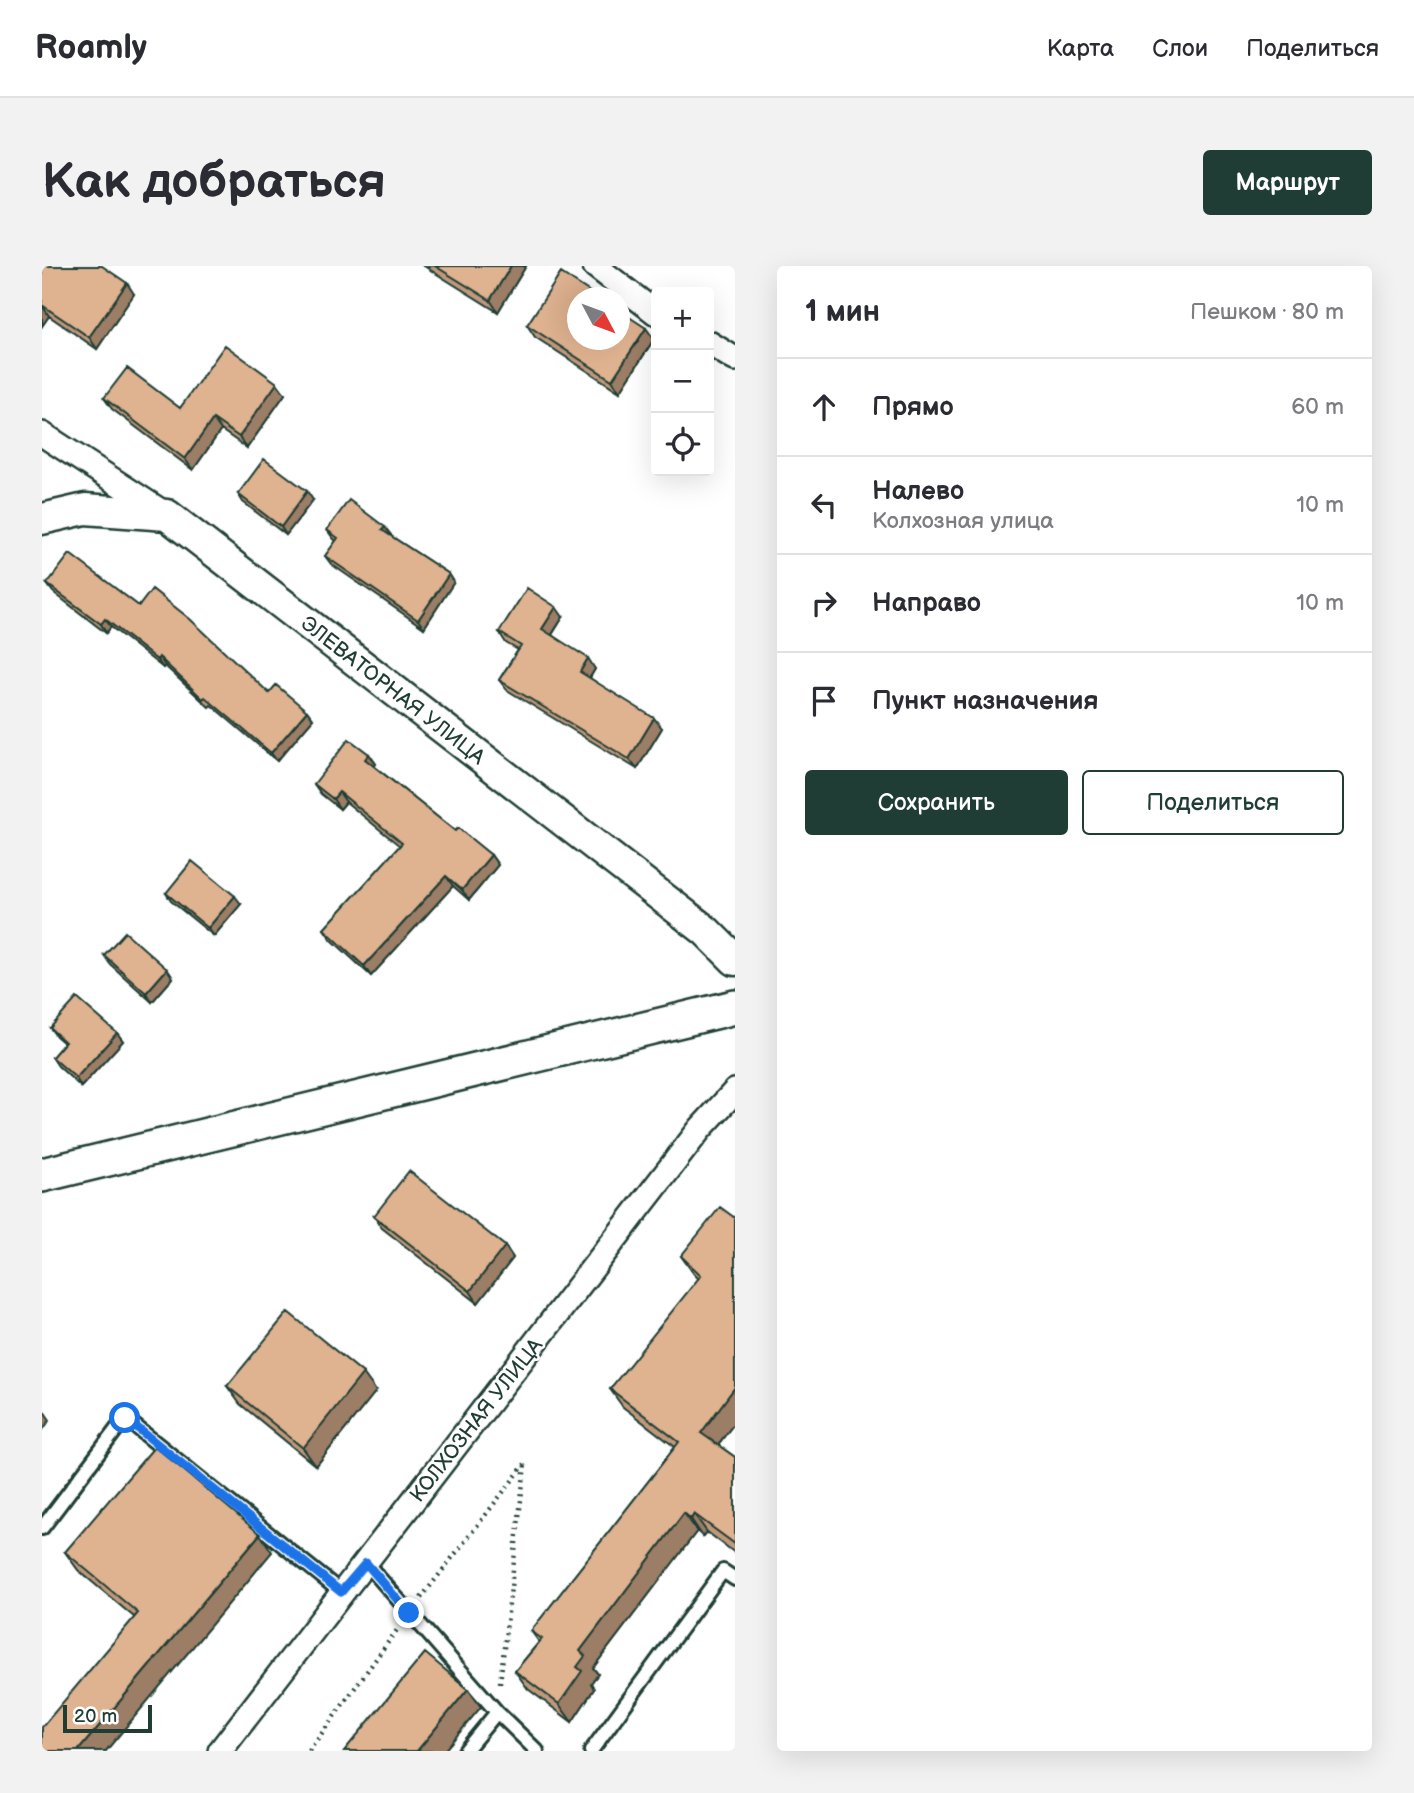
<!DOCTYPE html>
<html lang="ru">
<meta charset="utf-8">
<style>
:root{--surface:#fff;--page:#f2f2f3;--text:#2b2b33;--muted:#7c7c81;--line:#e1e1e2;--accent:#1f3d34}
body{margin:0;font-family:"Balsamiq Sans",sans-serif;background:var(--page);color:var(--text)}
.controls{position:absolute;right:21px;top:21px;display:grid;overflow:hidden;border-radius:7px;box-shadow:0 7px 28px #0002}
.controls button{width:63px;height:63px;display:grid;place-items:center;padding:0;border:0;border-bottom:2px solid var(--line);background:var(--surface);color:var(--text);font:35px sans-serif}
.compass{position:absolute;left:525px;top:21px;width:63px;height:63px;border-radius:50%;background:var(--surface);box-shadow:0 7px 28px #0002;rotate:131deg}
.scale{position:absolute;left:21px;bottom:18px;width:89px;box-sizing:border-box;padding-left:7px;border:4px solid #1f3d34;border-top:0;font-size:19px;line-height:24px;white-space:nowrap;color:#1f3d34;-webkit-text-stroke:5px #fff;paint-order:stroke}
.stop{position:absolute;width:21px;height:21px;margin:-16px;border:5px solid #1a73e8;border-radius:50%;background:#fff}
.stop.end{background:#1a73e8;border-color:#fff;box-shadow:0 2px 7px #0008}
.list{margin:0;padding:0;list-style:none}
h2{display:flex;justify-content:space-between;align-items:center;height:91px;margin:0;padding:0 28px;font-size:30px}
h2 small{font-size:23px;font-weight:400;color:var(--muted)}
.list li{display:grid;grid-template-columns:46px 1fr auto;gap:21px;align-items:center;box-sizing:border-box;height:98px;padding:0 28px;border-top:2px solid var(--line)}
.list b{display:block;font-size:26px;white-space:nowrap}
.list p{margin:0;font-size:23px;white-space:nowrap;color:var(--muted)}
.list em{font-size:23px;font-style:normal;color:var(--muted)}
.actions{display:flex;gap:14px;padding:21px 28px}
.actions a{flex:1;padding:16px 0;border:2px solid var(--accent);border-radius:7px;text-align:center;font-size:24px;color:var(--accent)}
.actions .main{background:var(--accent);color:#fff}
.icon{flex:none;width:38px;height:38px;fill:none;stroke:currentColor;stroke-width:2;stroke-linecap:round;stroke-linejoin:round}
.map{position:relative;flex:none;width:693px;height:1485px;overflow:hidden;border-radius:7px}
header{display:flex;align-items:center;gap:42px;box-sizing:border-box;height:98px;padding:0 35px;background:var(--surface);border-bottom:2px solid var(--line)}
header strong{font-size:33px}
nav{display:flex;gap:38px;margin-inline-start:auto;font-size:24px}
.intro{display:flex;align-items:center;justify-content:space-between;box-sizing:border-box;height:168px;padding:0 42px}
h1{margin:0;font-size:49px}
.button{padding:18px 32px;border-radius:7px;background:var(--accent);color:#fff;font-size:24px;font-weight:700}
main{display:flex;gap:42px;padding:0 42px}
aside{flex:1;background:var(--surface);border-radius:7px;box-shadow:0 7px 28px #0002}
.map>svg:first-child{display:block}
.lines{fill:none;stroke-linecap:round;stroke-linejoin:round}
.service-casing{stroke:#1f3d34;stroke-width:18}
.minor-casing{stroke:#1f3d34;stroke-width:28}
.tertiary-casing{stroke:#1f3d34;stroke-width:35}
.secondary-casing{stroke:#1f3d34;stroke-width:38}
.path{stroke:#1f3d34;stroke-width:4.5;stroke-dasharray:2 5;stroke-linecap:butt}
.service{stroke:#fff;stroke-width:12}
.minor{stroke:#fff;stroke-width:23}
.tertiary{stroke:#fff;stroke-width:30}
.secondary{stroke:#fff;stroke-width:33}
.wall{fill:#c0997c;stroke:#1f3d34;stroke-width:2}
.shaded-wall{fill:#9c7d65;stroke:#1f3d34;stroke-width:2}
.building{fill:#dfb290;stroke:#1f3d34;stroke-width:2}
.route{stroke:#1a73e8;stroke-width:9}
.labels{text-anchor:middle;stroke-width:5;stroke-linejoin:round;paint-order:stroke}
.street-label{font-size:21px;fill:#1f3d34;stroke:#fff}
</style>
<header>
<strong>Roamly</strong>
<nav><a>Карта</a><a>Слои</a><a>Поделиться</a></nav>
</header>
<div class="intro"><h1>Как добраться</h1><a class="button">Маршрут</a></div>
<main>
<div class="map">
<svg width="693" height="1485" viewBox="0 0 693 1485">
<rect width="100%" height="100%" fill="#fff"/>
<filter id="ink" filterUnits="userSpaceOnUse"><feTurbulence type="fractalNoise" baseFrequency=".0143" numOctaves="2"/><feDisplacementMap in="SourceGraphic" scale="14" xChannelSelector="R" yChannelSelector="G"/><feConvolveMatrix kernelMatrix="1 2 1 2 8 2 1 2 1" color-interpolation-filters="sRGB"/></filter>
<g filter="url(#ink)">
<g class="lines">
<g class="service-casing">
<path id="service" d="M 0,1262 L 83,1152 L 299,1326
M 324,1297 L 455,1446 L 495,1485
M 423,1485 L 455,1446
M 549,1485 L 681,1305 L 693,1313"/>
</g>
<g class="minor-casing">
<path id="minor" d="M 553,0 L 614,47
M 667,77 L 693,93
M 0,168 L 123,248
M 178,1485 L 658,863 L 693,825"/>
</g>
<g class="tertiary-casing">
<path id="tertiary" d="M 0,253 L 43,243 L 125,249 L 664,665 L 693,694"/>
</g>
<g class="secondary-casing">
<path id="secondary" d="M 0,909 L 693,741"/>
</g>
<path class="path" d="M 379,1332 L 483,1198
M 458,1417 L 483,1199
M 267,1485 L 355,1364"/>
<use href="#service" class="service"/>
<use href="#minor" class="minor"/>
<use href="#tertiary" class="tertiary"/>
<use href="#secondary" class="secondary"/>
</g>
<path class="wall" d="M 0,0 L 92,28 L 55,83 L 7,50 L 0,60 Z
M 382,0 L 484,0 L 456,46 Z
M 485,59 L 612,73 L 578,126 L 493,71 Z
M 235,117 L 243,128 L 205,182 L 179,164 L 151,204 L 70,143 L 62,132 L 138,142 Z
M 196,228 L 271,234 L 244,269 L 201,236 Z
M 285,264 L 349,269 L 349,270 L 407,308 L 412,316 L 382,362 L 289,298 L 283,290 L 294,275 L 291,272 Z
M 5,318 L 97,340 L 227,427 L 265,445 L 271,453 L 235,495 L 169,439 L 167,441 L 123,400 L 121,402 L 69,361 L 64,367 L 11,326 Z
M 521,351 L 510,369 L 553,403 L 548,412 L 620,462 L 595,503 L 465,424 L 457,414 L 476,384 L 464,377 L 457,366 Z
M 327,488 L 334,498 L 332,500 L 413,565 L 449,589 L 456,599 L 427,634 L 411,620 L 329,710 L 289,673 L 282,663 L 358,580 L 304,536 L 298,543 L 279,528 L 272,518 Z
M 124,627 L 199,638 L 172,670 L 129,635 Z
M 62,689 L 125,703 L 131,712 L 110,736 L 68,698 Z
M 8,762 L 75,767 L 81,775 L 39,821 L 16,800 L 10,791 L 22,777 L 14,770 Z
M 332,950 L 463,980 L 471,992 L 436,1037 L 340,962 Z
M 693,952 L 693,1156 L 676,1179 L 693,1191 L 693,1287 L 665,1266 L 661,1271 L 655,1265 L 551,1402 L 556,1408 L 549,1417 L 552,1423 L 530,1456 L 486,1423 L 473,1405 L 497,1376 L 489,1365 L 633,1181 L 581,1141 L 568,1123 L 657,1013 L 652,1008 L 639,990 Z
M 185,1120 L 334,1125 L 274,1200 L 198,1138 Z
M 23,1286 L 230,1286 L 92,1351 L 36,1304 Z"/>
<path class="shaded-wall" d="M 469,0 L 484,0 L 456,46 L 448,34 Z
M 85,17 L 92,28 L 55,83 L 47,71 Z
M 0,39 L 7,50 L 0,60 Z
M 604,62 L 612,73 L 578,126 L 570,114 Z
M 235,117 L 243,128 L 205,182 L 197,171 Z
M 171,153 L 179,164 L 151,204 L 143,193 Z
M 265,225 L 271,234 L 244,269 L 239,261 Z
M 343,261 L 349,269 L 346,273 L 340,264 Z
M 407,308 L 412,316 L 382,362 L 376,354 Z
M 514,341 L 521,351 L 507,373 L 500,363 Z
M 63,353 L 69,361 L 64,367 L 59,358 Z
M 117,391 L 123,400 L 121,402 L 115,394 Z
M 546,392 L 553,403 L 545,416 L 538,406 Z
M 265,445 L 271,453 L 235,495 L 229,487 Z
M 612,452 L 620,462 L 595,503 L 587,493 Z
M 327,488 L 334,498 L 330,503 L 323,493 Z
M 297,526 L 304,536 L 298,543 L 291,533 Z
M 449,589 L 456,599 L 427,634 L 420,624 Z
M 404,610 L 411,620 L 329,710 L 322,700 Z
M 193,630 L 199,638 L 172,670 L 166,662 Z
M 125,703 L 131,712 L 110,736 L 104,727 Z
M 75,767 L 81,775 L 39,821 L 34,812 Z
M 463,980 L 471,992 L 436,1037 L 428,1025 Z
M 321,1107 L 334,1125 L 274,1200 L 261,1182 Z
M 693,1121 L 693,1156 L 671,1185 L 659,1167 Z
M 0,1142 L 8,1154 L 0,1165 Z
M 642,1247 L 655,1265 L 551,1402 L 556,1408 L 549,1417 L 552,1423 L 530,1456 L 517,1438 L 535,1401 L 538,1385 Z
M 652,1248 L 665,1266 L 661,1271 L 649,1253 Z
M 218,1268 L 230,1286 L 64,1485 L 36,1485 Z
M 426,1423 L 439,1441 L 402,1485 L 375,1485 Z"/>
<path class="building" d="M 0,0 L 60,0 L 85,17 L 47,71 L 0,39 Z
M 393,0 L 469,0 L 448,34 Z
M 519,7 L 557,32 L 536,32 L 536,74 L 578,74 L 578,45 L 604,62 L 570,114 L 485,59 Z
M 183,79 L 235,117 L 197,171 L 171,153 L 143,193 L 62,132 L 85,102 L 138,142 Z
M 222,193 L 265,225 L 239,261 L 196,228 Z
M 307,234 L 343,261 L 340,264 L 407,308 L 376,354 L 283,290 L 296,272 L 285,264 Z
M 28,288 L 97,340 L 110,323 L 148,353 L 227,427 L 234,419 L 265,445 L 229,487 L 163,431 L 161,433 L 117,391 L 115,394 L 63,353 L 59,358 L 5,318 Z
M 485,322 L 514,341 L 500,363 L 546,392 L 538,406 L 612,452 L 587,493 L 457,414 L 479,380 L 457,366 Z
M 307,473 L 327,488 L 323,493 L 413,565 L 416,562 L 449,589 L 420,624 L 404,610 L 322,700 L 282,663 L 360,577 L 297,526 L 291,533 L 272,518 Z
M 150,595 L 193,630 L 166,662 L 124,627 Z
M 83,666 L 125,703 L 104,727 L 62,689 Z
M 35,732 L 75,767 L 34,812 L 10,791 L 23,776 L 8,762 Z
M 367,905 L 463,980 L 428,1025 L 332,950 Z
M 678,941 L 693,952 L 693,1121 L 659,1167 L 693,1191 L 693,1278 L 652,1248 L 649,1253 L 642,1247 L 538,1385 L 543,1390 L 535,1401 L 540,1405 L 517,1438 L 473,1405 L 500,1373 L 489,1365 L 637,1176 L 568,1123 L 659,1009 L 639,990 Z
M 246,1046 L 321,1107 L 261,1182 L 185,1120 Z
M 113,1180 L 218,1268 L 36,1485 L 0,1485 L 0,1461 L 96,1347 L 23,1286 Z
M 383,1387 L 426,1423 L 375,1485 L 302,1485 Z"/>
</g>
<g class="lines" filter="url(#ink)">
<path class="route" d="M 83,1152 L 299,1326 L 324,1297 L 367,1347"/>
</g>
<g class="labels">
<g class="street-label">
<text transform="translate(351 424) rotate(38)" y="7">ЭЛЕВАТОРНАЯ УЛИЦА</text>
<text transform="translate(434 1154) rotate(-52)" y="7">КОЛХОЗНАЯ УЛИЦА</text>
</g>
</g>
</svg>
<div class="controls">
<button>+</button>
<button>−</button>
<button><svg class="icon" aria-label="locate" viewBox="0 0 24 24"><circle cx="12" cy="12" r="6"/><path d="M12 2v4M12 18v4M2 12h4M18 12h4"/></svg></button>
</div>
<svg class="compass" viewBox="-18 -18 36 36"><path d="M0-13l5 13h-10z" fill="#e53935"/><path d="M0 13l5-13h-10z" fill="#7c7c81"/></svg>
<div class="scale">20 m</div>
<div class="stop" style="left:83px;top:1152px"></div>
<div class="stop end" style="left:367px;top:1347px"></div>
</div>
<aside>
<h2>1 мин<small>Пешком · 80 m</small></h2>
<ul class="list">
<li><svg class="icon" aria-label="ahead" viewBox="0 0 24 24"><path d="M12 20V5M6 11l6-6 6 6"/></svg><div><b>Прямо</b></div><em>60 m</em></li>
<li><svg class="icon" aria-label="left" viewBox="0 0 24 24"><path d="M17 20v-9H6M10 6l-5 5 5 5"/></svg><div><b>Налево</b><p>Колхозная улица</p></div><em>10 m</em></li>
<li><svg class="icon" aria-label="right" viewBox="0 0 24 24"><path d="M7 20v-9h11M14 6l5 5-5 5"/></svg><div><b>Направо</b></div><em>10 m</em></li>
<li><svg class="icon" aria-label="arrive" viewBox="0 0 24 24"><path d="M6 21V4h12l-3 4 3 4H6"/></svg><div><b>Пункт назначения</b></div></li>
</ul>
<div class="actions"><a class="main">Сохранить</a><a>Поделиться</a></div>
</aside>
</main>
